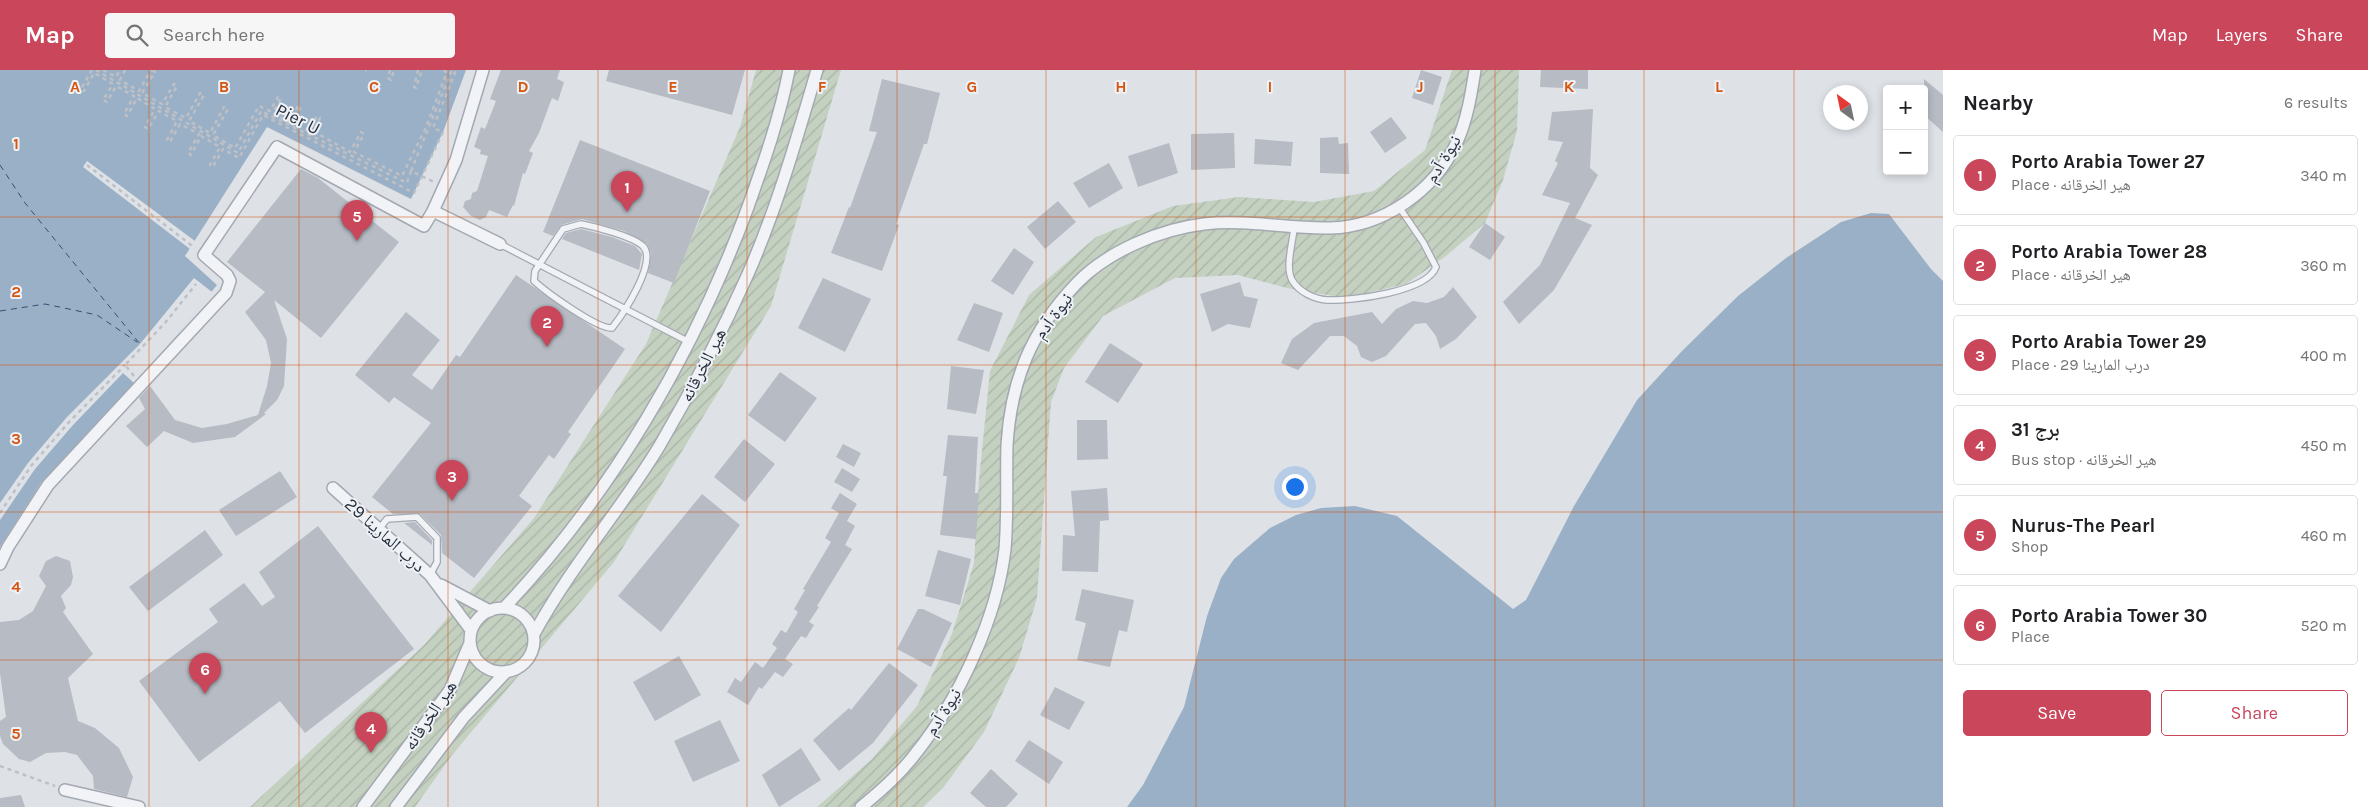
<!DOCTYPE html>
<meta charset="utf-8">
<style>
:root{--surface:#fff;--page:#f6f6f6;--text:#202124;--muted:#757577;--line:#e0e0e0;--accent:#c9465b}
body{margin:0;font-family:Karla,"Noto Naskh Arabic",sans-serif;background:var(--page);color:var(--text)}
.controls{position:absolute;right:15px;top:15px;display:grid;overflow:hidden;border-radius:5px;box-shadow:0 2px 8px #0003}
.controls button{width:45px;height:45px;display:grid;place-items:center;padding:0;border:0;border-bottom:1px solid var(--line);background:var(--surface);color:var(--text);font:25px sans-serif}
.compass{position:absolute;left:1823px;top:15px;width:45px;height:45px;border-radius:50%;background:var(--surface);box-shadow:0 2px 8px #0003;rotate:327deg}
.you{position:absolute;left:1294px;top:416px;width:18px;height:18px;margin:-12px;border:4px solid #fff;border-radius:50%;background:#1a73e8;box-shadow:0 0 0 8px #1a73e833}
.badge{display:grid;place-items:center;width:32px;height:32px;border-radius:50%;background:var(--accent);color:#fff;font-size:16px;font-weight:700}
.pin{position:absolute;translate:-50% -41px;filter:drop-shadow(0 1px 2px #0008)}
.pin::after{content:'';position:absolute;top:26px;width:18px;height:15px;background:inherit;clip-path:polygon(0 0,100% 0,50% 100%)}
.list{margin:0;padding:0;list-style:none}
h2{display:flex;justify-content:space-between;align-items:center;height:65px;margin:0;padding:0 20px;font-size:21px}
h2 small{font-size:16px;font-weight:400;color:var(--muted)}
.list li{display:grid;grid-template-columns:32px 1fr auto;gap:15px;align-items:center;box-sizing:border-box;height:80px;margin:0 10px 10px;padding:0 10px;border:1px solid var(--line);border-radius:5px}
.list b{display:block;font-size:19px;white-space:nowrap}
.list p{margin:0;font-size:16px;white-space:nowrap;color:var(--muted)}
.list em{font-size:16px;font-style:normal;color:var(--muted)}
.actions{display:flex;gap:10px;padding:15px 20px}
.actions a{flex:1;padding:11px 0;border:1px solid var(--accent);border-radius:5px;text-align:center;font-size:18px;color:var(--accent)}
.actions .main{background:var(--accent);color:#fff}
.icon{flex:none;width:28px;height:28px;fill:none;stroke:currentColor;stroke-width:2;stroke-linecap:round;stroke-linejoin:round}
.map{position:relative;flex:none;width:1943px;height:737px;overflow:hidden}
header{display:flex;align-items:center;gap:30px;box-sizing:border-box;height:70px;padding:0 25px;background:var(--accent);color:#fff}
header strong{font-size:24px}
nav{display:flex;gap:28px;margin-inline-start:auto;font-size:18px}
.search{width:350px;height:45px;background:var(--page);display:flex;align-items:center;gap:12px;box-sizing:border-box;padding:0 18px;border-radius:5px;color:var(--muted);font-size:19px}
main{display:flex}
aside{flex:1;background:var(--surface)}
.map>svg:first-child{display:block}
.garden{fill:url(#garden-furrows)}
.water{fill:#9ab0c6}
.pier{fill:#dee2e7}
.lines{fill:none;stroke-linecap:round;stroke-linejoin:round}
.ferry{stroke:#334f70;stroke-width:1;stroke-dasharray:6 5;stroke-linecap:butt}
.building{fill:#b6bbc4}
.lane-casing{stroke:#a4a9b1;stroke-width:8}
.street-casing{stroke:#a4a9b1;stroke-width:14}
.path{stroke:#bdc0c6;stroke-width:2.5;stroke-dasharray:4 4;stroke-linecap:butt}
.lane{stroke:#f1f3f6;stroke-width:5.5}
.street{stroke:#f1f3f6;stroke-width:11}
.grid{fill:none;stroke:#d55511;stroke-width:1;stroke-opacity:0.55}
.labels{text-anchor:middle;stroke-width:4;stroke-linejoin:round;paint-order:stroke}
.street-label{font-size:18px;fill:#28303e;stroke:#eef1f5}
.grid-label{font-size:16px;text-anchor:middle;font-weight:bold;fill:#d55511;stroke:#eef1f5;stroke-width:4;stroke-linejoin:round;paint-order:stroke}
</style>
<header>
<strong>Map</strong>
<div class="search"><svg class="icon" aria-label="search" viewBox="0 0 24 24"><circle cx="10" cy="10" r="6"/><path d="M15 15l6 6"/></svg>Search here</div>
<nav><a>Map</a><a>Layers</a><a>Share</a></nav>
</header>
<main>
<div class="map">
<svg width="1943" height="737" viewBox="0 0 1943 737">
<defs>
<pattern id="garden-furrows" width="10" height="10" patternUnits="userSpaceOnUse" patternTransform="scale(1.25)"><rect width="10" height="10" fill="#c4d1c0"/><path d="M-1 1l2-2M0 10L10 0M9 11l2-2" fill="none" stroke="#a8b4a6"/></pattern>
</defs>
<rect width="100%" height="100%" fill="#dee2e7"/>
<path class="garden" d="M 756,0 L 841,0 L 771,236 L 614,492 L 452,685 L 415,737 L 250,737 L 424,575 L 534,448 L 646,274 L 740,57 Z
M 1452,0 L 1519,0 L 1517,61 L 1503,110 L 1485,153 L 1446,186 L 1406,214 L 1345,228 L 1287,218 L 1238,205 L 1175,208 L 1103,246 L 1064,298 L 1051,332 L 1037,528 L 1019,588 L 984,662 L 943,718 L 923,737 L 817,737 L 872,689 L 917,636 L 952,564 L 974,493 L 979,410 L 990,301 L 1029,225 L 1096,167 L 1173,136 L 1239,127 L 1314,132 L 1374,121 L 1425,80 Z"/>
<path class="water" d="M 0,0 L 466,0 L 443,62 L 411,129 L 267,57 L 185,186 L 217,215 L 160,285 L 41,413 L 0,477 Z
M 1871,143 L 1889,144 L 1931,199 L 1943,211 L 1943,737 L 1127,737 L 1143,715 L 1184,637 L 1207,546 L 1221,508 L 1234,489 L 1270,458 L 1296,445 L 1321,438 L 1355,436 L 1397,446 L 1513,539 L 1526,530 L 1574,436 L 1637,330 L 1682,281 L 1738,226 L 1786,188 L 1841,152 Z"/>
<path class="pier" d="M 87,91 L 195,171 L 190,179 L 83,97 Z
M 194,208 L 212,222 L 160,285 L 134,313 L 123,303 L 73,355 L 35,399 L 0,450 L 0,433 L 28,393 L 67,347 L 140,274 Z"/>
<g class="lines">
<path class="ferry" d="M 0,95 L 25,133 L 140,274
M 0,241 L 45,234 L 97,245 L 137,272"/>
</g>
<path class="building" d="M 501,0 L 560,0 L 557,9 L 564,12 L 558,31 L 552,28 L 539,63 L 529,81 L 533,83 L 525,104 L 523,103 L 514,136 L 513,135 L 507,147 L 489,140 L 486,147 L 480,150 L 471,146 L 463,137 L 465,131 L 471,129 L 472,123 L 477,121 L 488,86 L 480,84 L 481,80 L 474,77 L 481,57 L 485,59 L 496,31 L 490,29 Z
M 609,0 L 745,0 L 732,45 L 606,11 Z
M 1421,0 L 1442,7 L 1433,35 L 1412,28 Z
M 1541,0 L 1588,0 L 1588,19 L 1540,17 Z
M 882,9 L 940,23 L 927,74 L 924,74 L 896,154 L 899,155 L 882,201 L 831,183 L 849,137 L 850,138 L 877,62 L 869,61 Z
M 1924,9 L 1943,25 L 1943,62 L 1924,45 Z
M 1593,39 L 1590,98 L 1598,105 L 1575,148 L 1592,155 L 1554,220 L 1519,254 L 1503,232 L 1540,195 L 1570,133 L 1542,125 L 1558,93 L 1555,91 L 1563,72 L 1548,70 L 1552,42 Z
M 1391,47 L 1407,68 L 1385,83 L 1370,62 Z
M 1234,63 L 1235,98 L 1191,100 L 1191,64 Z
M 1338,67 L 1339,74 L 1348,73 L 1349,104 L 1320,103 L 1320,68 Z
M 1255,69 L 1293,72 L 1291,96 L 1254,94 Z
M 580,70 L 710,121 L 674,213 L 648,203 L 651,184 L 647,174 L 624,161 L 582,149 L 561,155 L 553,166 L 543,162 Z
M 1169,73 L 1178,103 L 1138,117 L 1128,86 Z
M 1109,93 L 1123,118 L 1089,138 L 1073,113 Z
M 301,99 L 318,108 L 399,172 L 321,268 L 274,230 L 287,269 L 284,316 L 277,330 L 264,343 L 266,344 L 235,367 L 193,373 L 164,361 L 147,377 L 126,356 L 145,339 L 139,328 L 150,316 L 175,350 L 202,358 L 227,354 L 258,345 L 267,316 L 271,293 L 266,270 L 245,242 L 265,222 L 227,192 Z
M 1058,131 L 1076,152 L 1045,179 L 1027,157 Z
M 1485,153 L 1505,167 L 1490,190 L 1469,177 Z
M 581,159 L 612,167 L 635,176 L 642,184 L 639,200 L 562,169 L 566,163 Z
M 1014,178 L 1034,192 L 1013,225 L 991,211 Z
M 516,205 L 625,279 L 568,362 L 571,364 L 554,389 L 549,385 L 519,426 L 532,436 L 474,508 L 442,483 L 441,465 L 420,444 L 393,444 L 372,427 L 431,353 L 394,327 L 389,333 L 355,305 L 406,242 L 440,270 L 412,305 L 432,320 L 456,285 L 460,287 Z
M 823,208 L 871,229 L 845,282 L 798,258 Z
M 1240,212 L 1244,226 L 1258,229 L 1250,258 L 1228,254 L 1212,262 L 1200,224 Z
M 1453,217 L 1477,247 L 1456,269 L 1440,279 L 1436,266 L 1426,253 L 1415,254 L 1386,286 L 1372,292 L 1361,287 L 1357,276 L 1344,266 L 1330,266 L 1298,300 L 1281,293 L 1292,269 L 1314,253 L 1372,242 L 1382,254 L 1396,239 L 1413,231 L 1427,233 L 1444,227 Z
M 974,233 L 1003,243 L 989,282 L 957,270 Z
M 1110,273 L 1143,294 L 1118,333 L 1085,312 Z
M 951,296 L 984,300 L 976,344 L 947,339 Z
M 780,302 L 817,328 L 785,372 L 748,345 Z
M 1077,350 L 1107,350 L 1108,389 L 1077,390 Z
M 948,365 L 978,367 L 975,423 L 979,423 L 976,469 L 940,465 L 947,406 L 943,406 Z
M 744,369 L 775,394 L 745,432 L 714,407 Z
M 843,374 L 861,383 L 854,397 L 836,387 Z
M 842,398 L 860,409 L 852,422 L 834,412 Z
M 280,401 L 297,427 L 236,466 L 219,440 Z
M 1107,418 L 1109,450 L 1100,451 L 1098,502 L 1062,501 L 1063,465 L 1075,466 L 1071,421 Z
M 840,423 L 857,434 L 847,451 L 855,456 L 845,475 L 852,479 L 817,536 L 819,537 L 809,552 L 814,555 L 806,568 L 801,566 L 785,589 L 793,594 L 783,607 L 775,602 L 762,619 L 759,617 L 748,635 L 727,622 L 735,608 L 741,612 L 755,592 L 763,598 L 777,578 L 772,574 L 781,560 L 786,563 L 798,542 L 794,539 L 805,520 L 803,519 L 831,472 L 825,468 L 839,443 L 831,438 Z
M 702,424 L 740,455 L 661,562 L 618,526 Z
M 415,452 L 432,470 L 432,475 L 404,453 Z
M 318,456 L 414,579 L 305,663 L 280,631 L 199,692 L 139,611 L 218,552 L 209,539 L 244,513 L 262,536 L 275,527 L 259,502 Z
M 205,460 L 223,485 L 148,541 L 129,517 Z
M 938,480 L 971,489 L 960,535 L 925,526 Z
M 56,486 L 70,491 L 73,507 L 71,515 L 61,526 L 66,538 L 63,542 L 93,584 L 68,608 L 78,651 L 95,658 L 119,678 L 133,707 L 127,727 L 94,719 L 93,706 L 77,685 L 65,682 L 46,683 L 30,692 L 19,689 L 3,674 L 0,666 L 0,651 L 6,647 L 0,603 L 0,552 L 19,550 L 33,541 L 46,516 L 39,506 L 46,491 Z
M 1082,519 L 1134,530 L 1127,562 L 1119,560 L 1110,597 L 1077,590 L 1086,553 L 1075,550 Z
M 918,539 L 923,539 L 952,553 L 931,597 L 897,579 Z
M 679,586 L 701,625 L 655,651 L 633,612 Z
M 889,593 L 918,615 L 873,673 L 839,701 L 813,670 L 849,638 L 851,640 Z
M 1055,617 L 1085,632 L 1069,660 L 1040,645 Z
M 720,650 L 740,691 L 693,712 L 674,671 Z
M 1029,670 L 1063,692 L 1049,714 L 1015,691 Z
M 801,678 L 821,710 L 779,737 L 762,705 Z
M 991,699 L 1018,724 L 1006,737 L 986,737 L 970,723 Z
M 21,725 L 25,737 L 0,737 L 0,728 Z"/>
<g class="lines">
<g class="lane-casing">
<path id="lane" d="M 581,154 C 596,157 632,166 643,176 C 658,192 623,244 612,258 C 597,259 546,222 534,211 L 535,201 L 563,159 Z
M 1294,157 C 1293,172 1285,197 1292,210 C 1299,222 1314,229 1327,230 C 1352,231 1427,222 1436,197 L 1423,172 L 1399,137
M 500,174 L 689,272
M 379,459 L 387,449 L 417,447 L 437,468 L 437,492 L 430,505"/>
</g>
<g class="street-casing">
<path id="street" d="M 483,0 L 456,90 L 433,141 L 500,174
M 333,418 L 430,505 L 471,560
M 0,494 L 8,477 L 48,415 L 226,223 L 230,211 L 227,205 L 204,185 L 277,77 L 424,156 L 433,141
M 441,515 L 490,541
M 504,538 C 611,425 694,283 748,137 C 764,92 780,47 789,0
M470 570a32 32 0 1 1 64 0a32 32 0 1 1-64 0Z
M 534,564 C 570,497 621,440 660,375 C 692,320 722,262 748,204 C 777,138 797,68 817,0
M 65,720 L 139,737
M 363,737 L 450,620 L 470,573
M 396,737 L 464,647 L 506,602
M 861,737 C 881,721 901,703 916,683 C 959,629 997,548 1005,479 C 1008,444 1006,409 1007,375 C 1011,309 1032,260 1077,213 C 1108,181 1161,159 1204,154 C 1246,149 1288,159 1330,158 C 1383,157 1434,121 1456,74 C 1467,51 1471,25 1475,0"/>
</g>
<path class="path" d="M 92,0 L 81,19 L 84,21 L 94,3 L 113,14 L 103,30 L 107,32 L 116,16 L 134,26 L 124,44 L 127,46 L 137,28 L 155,39 L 145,57 L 148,59 L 159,41 L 177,51 L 167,70 L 170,72 L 180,54 L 199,64 L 188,83 L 191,85 L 201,66 L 220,77 L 210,95 L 213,97 L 223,79 L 239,88 L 263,45 L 414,123 L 443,62 L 433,58 L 456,0
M 96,0 L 238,83 L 261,41 L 407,113 L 411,101 L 434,112
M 103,0 L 116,7 L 120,0
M 125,0 L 120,10 L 139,21 L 151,0
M 152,0 L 155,2 L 142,23 L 162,34 L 174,14 L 177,16 L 165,37 L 186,48 L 200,23 L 204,25 L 189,51 L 210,63 L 224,37 L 228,39 L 213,65 L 235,78 L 259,36 L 270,41 L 278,27 L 281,28 L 273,43 L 289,52 L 298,36 L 301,37 L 292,52 L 309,61 L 317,46 L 320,48 L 313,61 L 350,82 L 361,62 L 364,64 L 354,82 L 402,106 L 426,57 L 447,2 L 441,0
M 365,0 L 367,0
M 390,0 L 388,8 L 391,10 L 394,0
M 418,0 L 414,17 L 416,18 L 422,0
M 87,95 L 195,178
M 411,101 L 452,0
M 134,306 L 125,295 L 165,253 L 196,214
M 0,443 L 31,396 L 70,351 L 125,295
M 0,696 L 55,716"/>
<use href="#lane" class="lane"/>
<use href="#street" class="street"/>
</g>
<path class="grid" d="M 149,0 L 149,737M 299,0 L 299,737M 448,0 L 448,737M 598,0 L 598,737M 747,0 L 747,737M 897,0 L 897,737M 1046,0 L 1046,737M 1196,0 L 1196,737M 1345,0 L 1345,737M 1495,0 L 1495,737M 1644,0 L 1644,737M 1794,0 L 1794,737M 0,147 L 1943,147M 0,295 L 1943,295M 0,442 L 1943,442M 0,590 L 1943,590"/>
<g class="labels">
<g class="street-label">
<text transform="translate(298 49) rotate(27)" y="6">Pier U</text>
<text transform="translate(1443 89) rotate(-59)" y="6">نيوة آدم</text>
<text transform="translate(1053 246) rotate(-54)" y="6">نيوة آدم</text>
<text transform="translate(703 295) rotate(-63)" y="6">هير الخرقانه</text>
<text transform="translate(385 465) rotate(42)" y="6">درب المارينا 29</text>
<text transform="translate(943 642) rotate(-58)" y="6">نيوة آدم</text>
<text transform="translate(430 645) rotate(-56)" y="6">هير الخرقانه</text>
</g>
</g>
<g class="grid-label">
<text x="75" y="22">A</text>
<text x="224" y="22">B</text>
<text x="374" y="22">C</text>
<text x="523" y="22">D</text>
<text x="673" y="22">E</text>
<text x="822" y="22">F</text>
<text x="972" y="22">G</text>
<text x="1121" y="22">H</text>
<text x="1270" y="22">I</text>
<text x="1420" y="22">J</text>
<text x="1569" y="22">K</text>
<text x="1719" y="22">L</text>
<text x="16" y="79">1</text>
<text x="16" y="227">2</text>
<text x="16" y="374">3</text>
<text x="16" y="522">4</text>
<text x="16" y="669">5</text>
</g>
</svg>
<div class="controls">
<button>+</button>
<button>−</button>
</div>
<svg class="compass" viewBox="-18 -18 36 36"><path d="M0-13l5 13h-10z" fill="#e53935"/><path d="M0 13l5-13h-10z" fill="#757577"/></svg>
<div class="you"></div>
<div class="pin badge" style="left:627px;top:142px">1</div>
<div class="pin badge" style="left:547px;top:277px">2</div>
<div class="pin badge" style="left:452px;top:431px">3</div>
<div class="pin badge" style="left:371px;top:683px">4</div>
<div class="pin badge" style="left:357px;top:171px">5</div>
<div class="pin badge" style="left:205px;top:624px">6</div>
</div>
<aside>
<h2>Nearby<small>6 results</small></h2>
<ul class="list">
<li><span class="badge">1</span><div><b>Porto Arabia Tower 27</b><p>Place · هير الخرقانه</p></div><em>340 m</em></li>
<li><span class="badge">2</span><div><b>Porto Arabia Tower 28</b><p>Place · هير الخرقانه</p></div><em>360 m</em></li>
<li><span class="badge">3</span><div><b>Porto Arabia Tower 29</b><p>Place · درب المارينا 29</p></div><em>400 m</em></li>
<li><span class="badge">4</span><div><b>برج 31</b><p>Bus stop · هير الخرقانه</p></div><em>450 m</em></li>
<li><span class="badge">5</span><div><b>Nurus-The Pearl</b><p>Shop</p></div><em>460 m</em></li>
<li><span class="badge">6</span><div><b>Porto Arabia Tower 30</b><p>Place</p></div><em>520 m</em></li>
</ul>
<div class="actions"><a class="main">Save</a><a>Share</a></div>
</aside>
</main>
